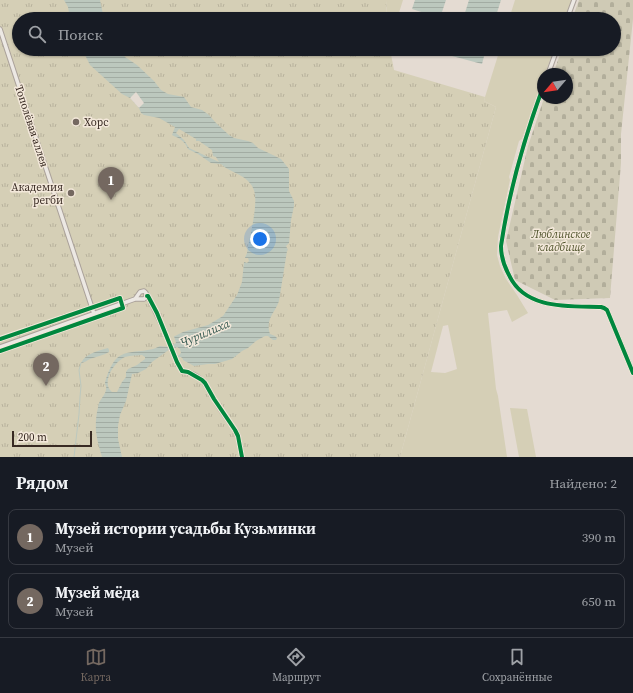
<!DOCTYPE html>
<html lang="ru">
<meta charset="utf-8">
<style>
:root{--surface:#171b24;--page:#20242c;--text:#f1f3f6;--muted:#9ea1a6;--line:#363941;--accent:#746860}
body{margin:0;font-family:"Source Serif 4",serif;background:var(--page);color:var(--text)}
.compass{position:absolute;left:537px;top:68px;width:36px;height:36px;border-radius:50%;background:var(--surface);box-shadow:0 1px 3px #0004;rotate:241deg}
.scale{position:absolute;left:12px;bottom:10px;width:80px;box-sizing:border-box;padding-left:4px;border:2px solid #382a23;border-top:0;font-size:11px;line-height:14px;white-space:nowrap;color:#382a23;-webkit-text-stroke:3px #f3e8da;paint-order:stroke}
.you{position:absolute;left:260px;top:239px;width:14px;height:14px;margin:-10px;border:3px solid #fff;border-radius:50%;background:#1a73e8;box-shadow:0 0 0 6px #1a73e833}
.badge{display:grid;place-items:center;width:26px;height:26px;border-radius:50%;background:var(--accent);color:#fff;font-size:13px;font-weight:700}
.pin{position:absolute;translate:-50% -33px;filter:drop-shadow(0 1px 2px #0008)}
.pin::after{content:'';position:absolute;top:21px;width:14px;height:12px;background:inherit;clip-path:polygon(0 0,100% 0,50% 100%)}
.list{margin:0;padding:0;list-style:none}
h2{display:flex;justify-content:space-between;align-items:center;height:52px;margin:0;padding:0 16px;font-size:17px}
h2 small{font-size:13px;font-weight:400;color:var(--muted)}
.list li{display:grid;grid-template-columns:26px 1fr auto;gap:12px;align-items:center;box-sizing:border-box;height:56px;margin:0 8px 8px;padding:0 8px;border:1px solid var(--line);border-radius:8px}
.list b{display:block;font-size:15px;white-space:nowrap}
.list p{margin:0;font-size:13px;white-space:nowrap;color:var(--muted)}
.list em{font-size:13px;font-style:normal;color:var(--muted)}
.icon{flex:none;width:22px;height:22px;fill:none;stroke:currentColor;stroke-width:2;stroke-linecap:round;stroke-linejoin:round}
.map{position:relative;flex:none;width:633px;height:457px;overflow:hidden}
.search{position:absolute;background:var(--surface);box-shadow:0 1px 3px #0004;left:12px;right:12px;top:12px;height:44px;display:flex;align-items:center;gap:10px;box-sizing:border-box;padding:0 14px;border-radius:22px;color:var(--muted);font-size:15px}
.sheet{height:180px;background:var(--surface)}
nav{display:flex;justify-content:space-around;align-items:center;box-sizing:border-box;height:56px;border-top:1px solid var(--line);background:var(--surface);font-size:11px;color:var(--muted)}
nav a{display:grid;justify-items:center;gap:2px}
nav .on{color:var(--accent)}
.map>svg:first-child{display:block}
.green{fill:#d5cfb6;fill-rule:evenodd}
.cemetery{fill:url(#cemetery-stones)}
.park{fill:url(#park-tufts)}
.water{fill:url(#water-rules);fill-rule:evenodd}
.pier{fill:#e4dbd2}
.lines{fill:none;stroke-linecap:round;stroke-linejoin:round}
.stream{stroke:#bcc8be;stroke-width:1}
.minor-casing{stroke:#aaa19a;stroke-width:5.5}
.minor{stroke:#ece8e3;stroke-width:3.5}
.cycleway-casing{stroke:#f3e8da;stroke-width:6}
.cycleway{stroke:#00873e;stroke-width:4}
.poi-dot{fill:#746860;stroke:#f3e8da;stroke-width:1.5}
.labels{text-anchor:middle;stroke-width:3;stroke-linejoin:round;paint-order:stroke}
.poi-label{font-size:11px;fill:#382a23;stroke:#f3e8da;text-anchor:start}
.street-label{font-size:11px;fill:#382a23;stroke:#f3e8da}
.park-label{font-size:11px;font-style:italic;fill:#4f532b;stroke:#f3e8da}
.water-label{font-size:12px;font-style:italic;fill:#33574f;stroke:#f3e8da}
</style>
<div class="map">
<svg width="633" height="457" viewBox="0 0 633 457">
<defs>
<pattern id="cemetery-stones" width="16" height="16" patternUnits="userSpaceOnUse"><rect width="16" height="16" fill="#cfcab5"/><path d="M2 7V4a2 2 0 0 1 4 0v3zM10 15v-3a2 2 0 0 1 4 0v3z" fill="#b2ae9b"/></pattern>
<pattern id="park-tufts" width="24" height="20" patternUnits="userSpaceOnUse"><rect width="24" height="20" fill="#d5cfb6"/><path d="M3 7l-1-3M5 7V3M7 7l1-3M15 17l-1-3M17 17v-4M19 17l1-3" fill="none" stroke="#b8b29c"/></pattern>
<pattern id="water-rules" width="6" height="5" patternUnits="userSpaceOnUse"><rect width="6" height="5" fill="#bcc8be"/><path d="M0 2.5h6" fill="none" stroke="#a2aca3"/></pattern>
</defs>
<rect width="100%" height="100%" fill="#e4dbd2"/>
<path class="green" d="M 386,0 L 403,0 L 397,19 L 387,19 Z
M 515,0 L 572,0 L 565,19 L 509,19 Z
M 500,49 L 554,49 L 545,74 L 543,74 L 543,80 L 522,139 L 519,141 L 509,177 L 510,180 L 498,237 L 497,255 L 500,266 L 506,279 L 517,295 L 528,313 L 512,322 L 507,310 L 488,313 L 496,389 L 498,396 L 507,457 L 400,457 L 496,107 L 484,101 L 485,97 ZM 448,325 L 457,369 L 445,373 L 431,372 L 443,326 Z
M 510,408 L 527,409 L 536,457 L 519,457 Z"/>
<path class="cemetery" d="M 579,0 L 633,0 L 633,19 L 621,134 L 621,163 L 610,298 L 555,300 L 515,280 L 506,241 L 528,146 L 544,98 L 567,98 L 567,74 L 553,74 L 562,49 L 614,49 L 614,19 L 572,19 Z"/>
<path class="park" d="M 0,0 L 386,0 L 387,19 L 19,19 L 19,49 L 390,49 L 394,70 L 485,97 L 484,101 L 496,107 L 400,457 L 0,457 Z"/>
<path class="water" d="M 64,0 L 100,0 L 104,19 L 70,19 L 68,7 Z
M 415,0 L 446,0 L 440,18 L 412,9 Z
M 469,0 L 501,0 L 495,19 L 463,19 Z
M 82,49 L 121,49 L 125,57 L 137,65 L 154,81 L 161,90 L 168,94 L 184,97 L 191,107 L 202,110 L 209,115 L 216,123 L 229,135 L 234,138 L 248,141 L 253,143 L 258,148 L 275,156 L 281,159 L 289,169 L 289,191 L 294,201 L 294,206 L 291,220 L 289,243 L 286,246 L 288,250 L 287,251 L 279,301 C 275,313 265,319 270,334 L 275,336 L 277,338 L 276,340 L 273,340 L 268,336 L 265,336 L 256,341 L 248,348 L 242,351 L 232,359 L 215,364 L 208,364 L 194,366 L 183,360 L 183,359 L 181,357 L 177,357 L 181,353 L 180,349 L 177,347 L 173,349 L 171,346 L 176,343 L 174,336 L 175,336 L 183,332 L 208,325 L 223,316 L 237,295 L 242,282 L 244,262 L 247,263 L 249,261 L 248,258 L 245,258 L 247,253 C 249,239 260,200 253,188 C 252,185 249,182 247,180 C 239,173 228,171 221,164 L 211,163 L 198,154 L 188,149 C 184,140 180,139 172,135 L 175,127 L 159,118 L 144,115 L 141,113 L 139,108 L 130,98 L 122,94 L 90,65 ZM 179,129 L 196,139 L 196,141 L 199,141 L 212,150 L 213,156 L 216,157 L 219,162 L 189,148 L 184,140 L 176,133 Z
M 454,49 L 486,49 L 482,64 L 452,56 Z
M 160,346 L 169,347 L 170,349 L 152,362 L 146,369 L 138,373 L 132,374 L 126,401 L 120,415 L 118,426 L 118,439 L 122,457 L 102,457 C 97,439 94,431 97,412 C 98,409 98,405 99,403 C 101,398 106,394 106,389 C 107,387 105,385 105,383 C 106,377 112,362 117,358 C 129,348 146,354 160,346 ZM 142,355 L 145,357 L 145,359 L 137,365 L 128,369 L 126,372 L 126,377 L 122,382 L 117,392 L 112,392 C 101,383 113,364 123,358 C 128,355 136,356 142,355 Z
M 108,348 L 109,350 L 109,352 C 104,355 98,356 93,358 C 88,359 85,363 81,363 C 86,353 98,351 108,348 Z"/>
<path class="pier" d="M 136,92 L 144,103 L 139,108 L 130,98 Z"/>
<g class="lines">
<path class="stream" d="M 74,457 L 79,414 L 80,397 L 81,386 L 79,370 L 81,363"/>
<g class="minor-casing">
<path id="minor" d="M 567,19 L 574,0
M 0,29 L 94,314
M 548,74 L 557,49
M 543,87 C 524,139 509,191 501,246 C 501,257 504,266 509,275 C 525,310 569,306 601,307 L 604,308 L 607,310 L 633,373
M 148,296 L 165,332
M 0,347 L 135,299 L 144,299 L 146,297 L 146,293 L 144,291 L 140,292 L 135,299
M 172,350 L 177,362 L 182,371 C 189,372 196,375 202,380 C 207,385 210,393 214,399 C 220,410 228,420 235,430 L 238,436 L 242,457"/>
</g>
<use href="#minor" class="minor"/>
<g class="cycleway-casing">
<path id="cycleway" d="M 543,87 C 524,139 509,191 501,246 C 501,257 504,266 509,275 C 525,310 569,306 601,307 L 604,308 L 607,310 L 633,373
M 147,296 L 148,296 L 157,313 L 177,362 L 182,371 L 188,372 L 202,380 L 205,383 L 214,399 L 235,430 L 238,436 L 242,457
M 0,339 L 120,298 L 123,308 L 0,351"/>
</g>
<use href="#cycleway" class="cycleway"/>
</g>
<g class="poi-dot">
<circle cx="76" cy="122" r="4"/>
<circle cx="71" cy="193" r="4"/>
</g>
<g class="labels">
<g class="poi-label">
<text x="84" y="126">Хорс</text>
<text x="63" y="191" text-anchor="end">Академия<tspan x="63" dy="13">регби</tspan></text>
</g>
<g class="street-label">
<text transform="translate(32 126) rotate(72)" y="4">Тополёвая аллея</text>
</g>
<g class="park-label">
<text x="561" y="238">Люблинское<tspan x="561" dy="13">кладбище</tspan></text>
</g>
<g class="water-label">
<text transform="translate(205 333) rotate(-23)" y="4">Чурилиха</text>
</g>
</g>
</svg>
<svg class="compass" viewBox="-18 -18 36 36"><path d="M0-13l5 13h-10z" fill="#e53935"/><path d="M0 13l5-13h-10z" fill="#9ea1a6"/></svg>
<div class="scale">200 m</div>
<div class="you"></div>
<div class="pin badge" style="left:111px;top:200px">1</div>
<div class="pin badge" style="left:46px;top:386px">2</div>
<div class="search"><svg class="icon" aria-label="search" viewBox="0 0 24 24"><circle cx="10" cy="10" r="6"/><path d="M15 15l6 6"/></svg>Поиск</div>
</div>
<section class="sheet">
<h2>Рядом<small>Найдено: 2</small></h2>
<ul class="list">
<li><span class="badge">1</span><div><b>Музей истории усадьбы Кузьминки</b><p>Музей</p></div><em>390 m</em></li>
<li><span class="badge">2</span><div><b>Музей мёда</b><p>Музей</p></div><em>650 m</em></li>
</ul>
</section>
<nav>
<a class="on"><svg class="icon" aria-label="map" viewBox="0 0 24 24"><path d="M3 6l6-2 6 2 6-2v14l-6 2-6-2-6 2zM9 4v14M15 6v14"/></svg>Карта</a>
<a><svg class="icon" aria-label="directions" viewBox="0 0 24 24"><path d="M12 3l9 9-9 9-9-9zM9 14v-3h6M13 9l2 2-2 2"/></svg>Маршрут</a>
<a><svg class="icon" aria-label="saved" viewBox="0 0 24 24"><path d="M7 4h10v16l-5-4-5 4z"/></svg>Сохранённые</a>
</nav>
